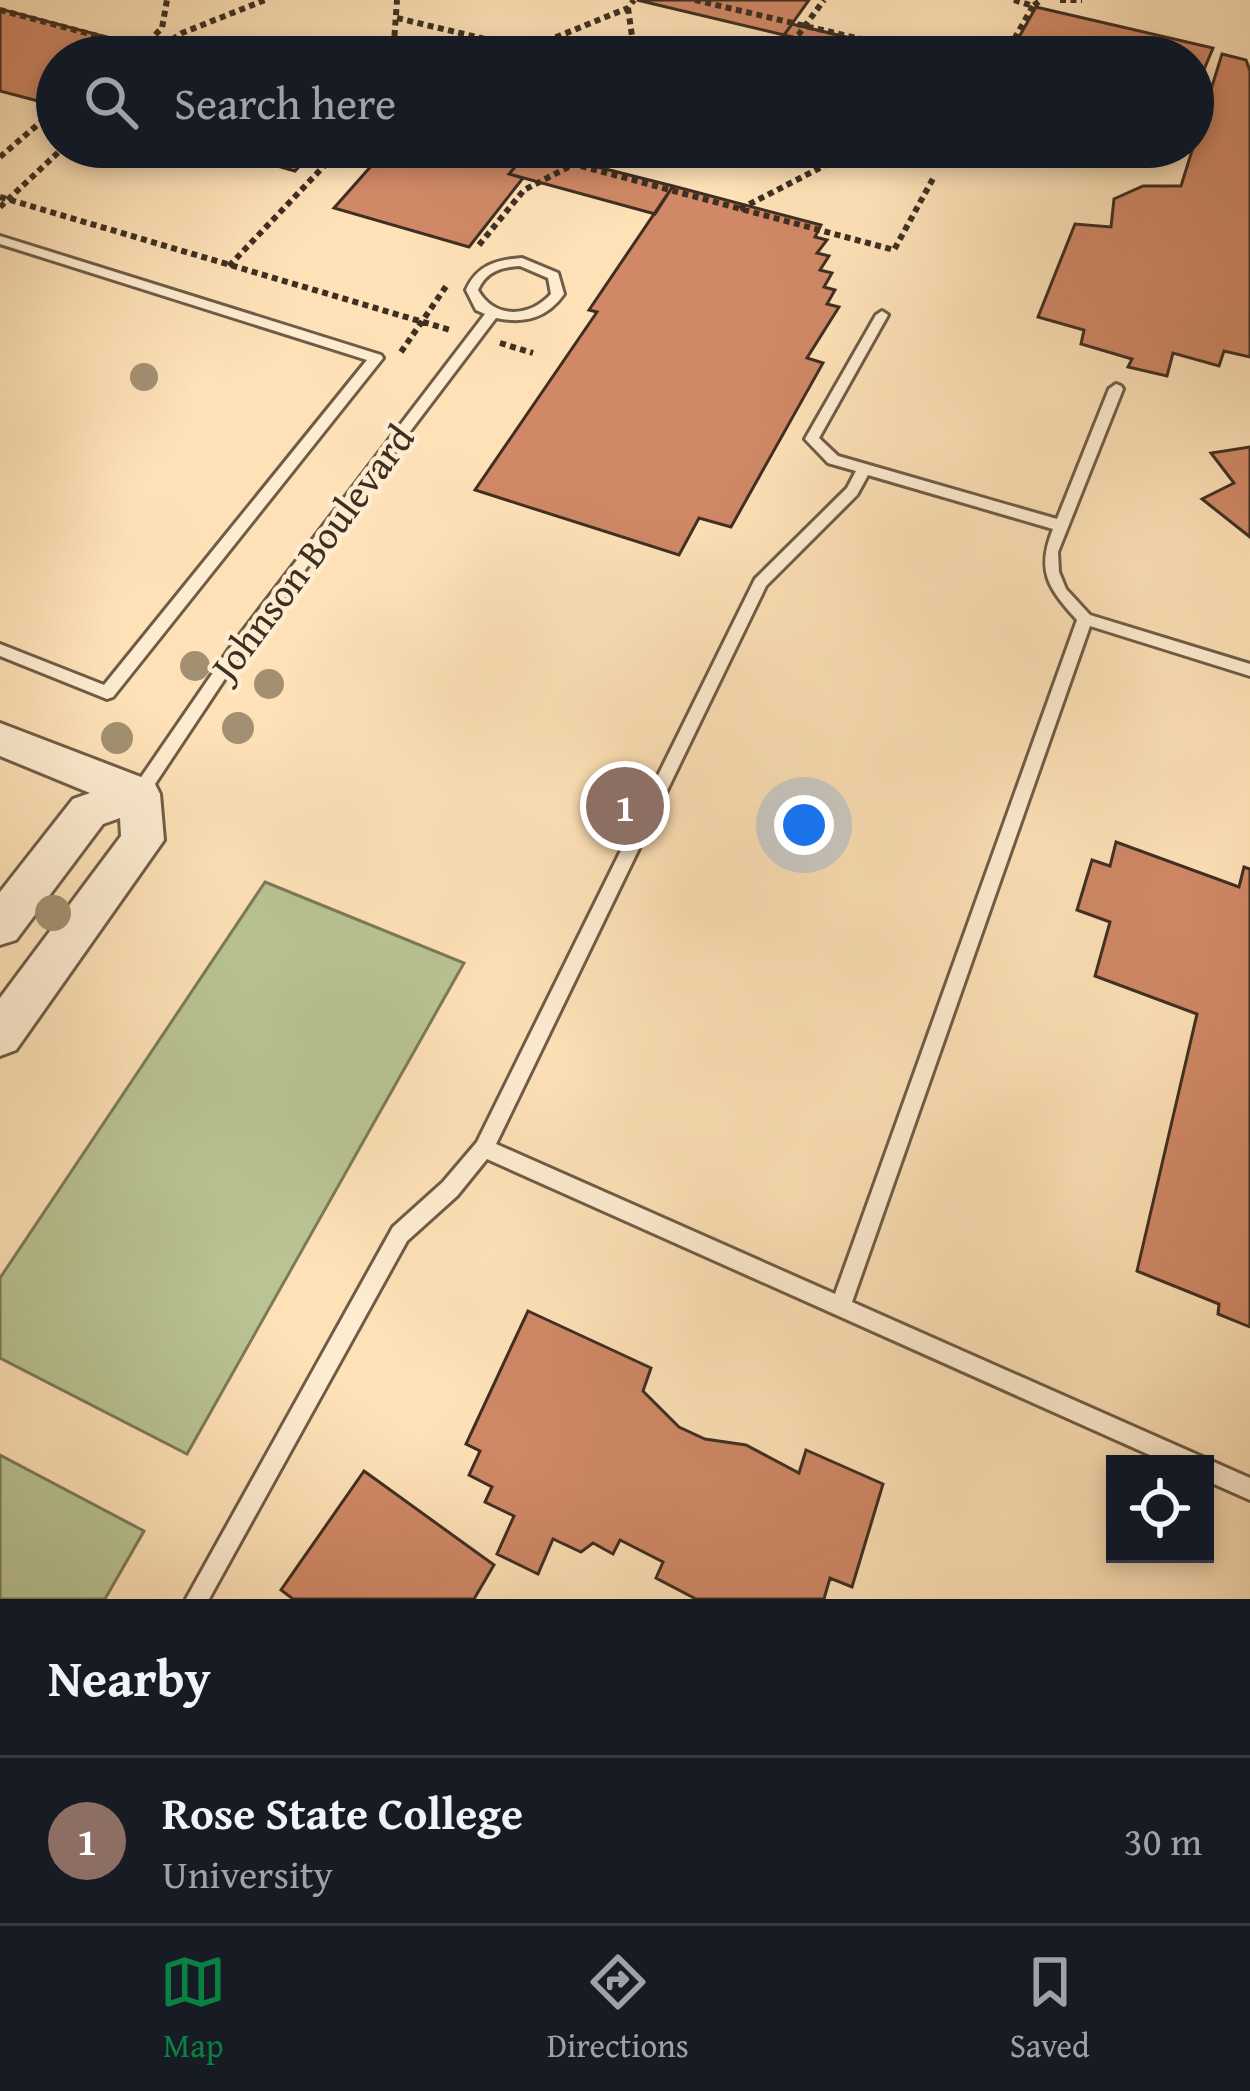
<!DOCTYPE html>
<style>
:root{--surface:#171b24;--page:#20242c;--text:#f1f3f6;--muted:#9ea1a6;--line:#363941;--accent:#0b8043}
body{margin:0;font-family:"Gentium Book Plus",serif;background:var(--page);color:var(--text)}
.controls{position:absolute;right:36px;bottom:36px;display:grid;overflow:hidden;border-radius:0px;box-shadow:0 6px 18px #0003}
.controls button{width:108px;height:108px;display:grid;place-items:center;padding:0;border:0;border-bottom:3px solid var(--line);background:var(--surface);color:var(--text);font:60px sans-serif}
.you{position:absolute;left:804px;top:825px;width:42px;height:42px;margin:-30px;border:9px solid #fff;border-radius:50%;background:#1a73e8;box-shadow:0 0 0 18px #1a73e833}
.badge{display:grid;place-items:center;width:78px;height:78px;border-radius:50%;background:var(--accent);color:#fff;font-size:39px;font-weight:700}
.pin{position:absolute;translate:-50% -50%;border:6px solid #fff;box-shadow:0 3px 12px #0006}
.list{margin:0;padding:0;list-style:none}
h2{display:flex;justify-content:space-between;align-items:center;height:156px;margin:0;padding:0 48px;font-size:51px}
h2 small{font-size:39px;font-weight:400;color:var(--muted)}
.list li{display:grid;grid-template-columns:78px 1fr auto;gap:36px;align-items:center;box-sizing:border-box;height:168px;padding:0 48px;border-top:3px solid var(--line)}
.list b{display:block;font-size:45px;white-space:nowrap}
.list p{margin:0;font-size:39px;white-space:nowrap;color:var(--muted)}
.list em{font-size:39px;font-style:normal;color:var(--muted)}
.icon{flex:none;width:66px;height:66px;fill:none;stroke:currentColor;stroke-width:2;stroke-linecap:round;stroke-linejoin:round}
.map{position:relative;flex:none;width:1250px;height:1599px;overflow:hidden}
.search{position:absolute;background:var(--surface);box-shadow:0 6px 18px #0003;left:36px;right:36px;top:36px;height:132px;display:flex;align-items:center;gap:30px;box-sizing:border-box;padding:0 42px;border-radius:66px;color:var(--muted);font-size:45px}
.sheet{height:324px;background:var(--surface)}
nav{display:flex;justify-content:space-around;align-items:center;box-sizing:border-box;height:168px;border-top:3px solid var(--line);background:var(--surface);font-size:33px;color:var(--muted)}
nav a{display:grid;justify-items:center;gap:6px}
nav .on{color:var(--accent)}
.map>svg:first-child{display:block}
.green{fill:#bac493;stroke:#7c7a5a;stroke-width:3}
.building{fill:#d08866;stroke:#3f2f22;stroke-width:3}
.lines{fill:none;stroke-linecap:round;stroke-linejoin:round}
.service-casing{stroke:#6f5c47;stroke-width:6}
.tertiary-casing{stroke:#6f5c47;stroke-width:6}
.path{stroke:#3f2f22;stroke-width:6;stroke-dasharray:6 4.5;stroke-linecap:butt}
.service{fill:#feecd0;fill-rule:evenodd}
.tertiary{fill:#feecd0;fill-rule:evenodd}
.tree{fill:#a39072}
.labels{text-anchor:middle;stroke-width:9;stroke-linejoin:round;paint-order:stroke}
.street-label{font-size:39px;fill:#3f2f22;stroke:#feecd0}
</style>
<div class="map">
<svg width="1250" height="1599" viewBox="0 0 1250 1599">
<rect width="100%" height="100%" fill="#fee1b7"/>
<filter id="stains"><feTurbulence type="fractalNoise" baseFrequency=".00167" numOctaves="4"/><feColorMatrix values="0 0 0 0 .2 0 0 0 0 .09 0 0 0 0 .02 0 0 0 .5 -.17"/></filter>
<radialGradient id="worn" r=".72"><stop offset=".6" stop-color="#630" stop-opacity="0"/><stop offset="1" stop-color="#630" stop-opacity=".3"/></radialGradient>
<path class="green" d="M 265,882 L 464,963 L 187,1454 L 0,1358 L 0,1278 Z
M 0,1455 L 144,1531 L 105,1599 L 0,1599 Z"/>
<path class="building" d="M 637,0 L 809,0 L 784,35 Z
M 1036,7 L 1213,48 L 1193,96 L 1193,57 L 1010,53 Z
M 0,9 L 182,57 L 57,57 L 53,105 L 0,91 Z
M 792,24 L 930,57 L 877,57 L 784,35 Z
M 1222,54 L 1246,60 L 1250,71 L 1250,357 L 1224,351 L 1219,366 L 1173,353 L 1167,376 L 1128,367 L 1132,359 L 1081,344 L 1084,330 L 1038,317 L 1075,224 L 1111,227 L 1114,199 L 1143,186 L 1181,186 Z
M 209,147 L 317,147 L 295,171 Z
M 388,147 L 532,147 L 509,174 L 523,178 L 469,247 L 334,208 Z
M 530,150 L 673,186 L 655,214 L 509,174 Z
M 673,186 L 821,225 L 815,237 L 827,240 L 817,253 L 829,256 L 820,270 L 832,273 L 824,287 L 835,290 L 827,304 L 839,307 L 807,358 L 823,363 L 731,527 L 699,518 L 679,555 L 475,490 L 597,312 L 589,310 Z
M 1250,447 L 1250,537 L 1202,499 L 1234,483 L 1211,453 Z
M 1116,842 L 1239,887 L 1244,867 L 1250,869 L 1250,1327 L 1218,1314 L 1219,1304 L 1137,1271 L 1197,1014 L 1095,976 L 1110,922 L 1077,910 L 1092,860 L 1110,866 Z
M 528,1311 L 651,1368 L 643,1391 L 679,1427 L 705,1439 L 746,1445 L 799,1473 L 806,1450 L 883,1484 L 852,1587 L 830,1578 L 824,1599 L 696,1599 L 656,1578 L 663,1562 L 620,1540 L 613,1554 L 593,1543 L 581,1552 L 553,1539 L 538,1574 L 497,1554 L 514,1516 L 485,1502 L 492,1487 L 469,1475 L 480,1451 L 466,1444 Z
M 364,1471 L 494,1565 L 474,1599 L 293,1599 L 281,1590 Z"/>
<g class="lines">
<g class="service-casing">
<path id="service" d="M 0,236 L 381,355 L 383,358 L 113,697 L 107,699 L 0,656 L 0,644 L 104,685 L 367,360 L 0,244 Z
M 522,258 L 558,273 L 564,294 C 547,318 525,324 496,318 L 242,653 L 145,799 L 133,799 L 131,794 L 133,789 L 232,645 L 485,314 L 476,310 L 466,290 C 477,265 496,260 522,258 ZM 520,266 L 548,278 L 551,294 C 530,317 495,320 478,290 C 486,271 502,267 520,266 Z
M 882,311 L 888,315 L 819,438 L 838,456 L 1057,519 L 1109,389 L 1116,384 L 1121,386 L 1123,389 L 1058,552 L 1059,572 L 1066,589 L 1090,615 L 1250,664 L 1250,676 L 1090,626 L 852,1302 L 1250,1478 L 1250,1500 L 1205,1480 L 1205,1464 L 1170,1464 L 487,1159 L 457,1196 L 407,1241 L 209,1599 L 186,1599 L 393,1227 L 443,1182 L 477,1142 L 755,579 L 847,488 L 856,471 L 828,463 L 805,439 L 876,315 ZM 868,475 L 1053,529 C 1036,571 1048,588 1077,620 L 835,1294 L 496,1144 L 766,586 L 857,495 Z"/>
</g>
<g class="tertiary-casing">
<path id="tertiary" d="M 0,723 L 154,782 L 160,794 L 164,840 L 16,1050 L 0,1056 L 0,998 L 121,836 L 120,818 L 103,824 L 16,940 L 0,945 L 0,892 L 73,799 L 90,793 L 0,756 Z"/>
</g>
<path class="path" d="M 695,0 L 937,57
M 1014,0 L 1033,6 L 1041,0
M 1060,0 L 1082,0
M 628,8 L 635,57
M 0,10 L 176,57
M 397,18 L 510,45 L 515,54 L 528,57
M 790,39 L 808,57
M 133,57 L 162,28 L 167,0
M 146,57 L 182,33 L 265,0
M 393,57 L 397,0
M 507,57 L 628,8 L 634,0
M 762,57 L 799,34 L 824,0
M 1004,57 L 1033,6
M 510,147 L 894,250 L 935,175
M 0,157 L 57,108
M 0,197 L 450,330
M 0,207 L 64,147
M 740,209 L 849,153
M 479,245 L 524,190 L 607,147
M 229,266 L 342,147
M 500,343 L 533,353
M 401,352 L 447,285"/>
<use href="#service" class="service"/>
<use href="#tertiary" class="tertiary"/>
</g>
<g class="tree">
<circle cx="144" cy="377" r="14"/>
<circle cx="195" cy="666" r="15"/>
<circle cx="269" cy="684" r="15"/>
<circle cx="238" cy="728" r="16"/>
<circle cx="117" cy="738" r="16"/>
<circle cx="53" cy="913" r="18"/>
</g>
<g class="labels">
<g class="street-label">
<text transform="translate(312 552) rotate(-53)" y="14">Johnson Boulevard</text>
</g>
</g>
<rect width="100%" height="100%" filter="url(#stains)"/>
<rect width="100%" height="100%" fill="url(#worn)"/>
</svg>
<div class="controls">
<button><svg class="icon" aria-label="locate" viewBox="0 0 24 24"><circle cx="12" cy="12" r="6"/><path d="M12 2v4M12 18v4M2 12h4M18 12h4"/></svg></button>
</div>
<div class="you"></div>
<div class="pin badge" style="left:625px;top:806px;background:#8d6e63">1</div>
<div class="search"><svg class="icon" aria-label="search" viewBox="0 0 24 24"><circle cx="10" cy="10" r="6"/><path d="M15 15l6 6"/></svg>Search here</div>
</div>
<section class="sheet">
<h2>Nearby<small></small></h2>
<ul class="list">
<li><span class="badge" style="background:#8d6e63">1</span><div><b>Rose State College</b><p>University</p></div><em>30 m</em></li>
</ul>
</section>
<nav>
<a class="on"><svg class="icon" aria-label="map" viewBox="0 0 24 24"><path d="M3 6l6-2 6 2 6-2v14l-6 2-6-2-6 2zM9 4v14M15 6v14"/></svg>Map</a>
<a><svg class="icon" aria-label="directions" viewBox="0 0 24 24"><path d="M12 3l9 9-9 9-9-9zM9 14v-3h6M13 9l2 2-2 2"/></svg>Directions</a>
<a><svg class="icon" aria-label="saved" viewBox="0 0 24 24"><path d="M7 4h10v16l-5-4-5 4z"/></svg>Saved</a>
</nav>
